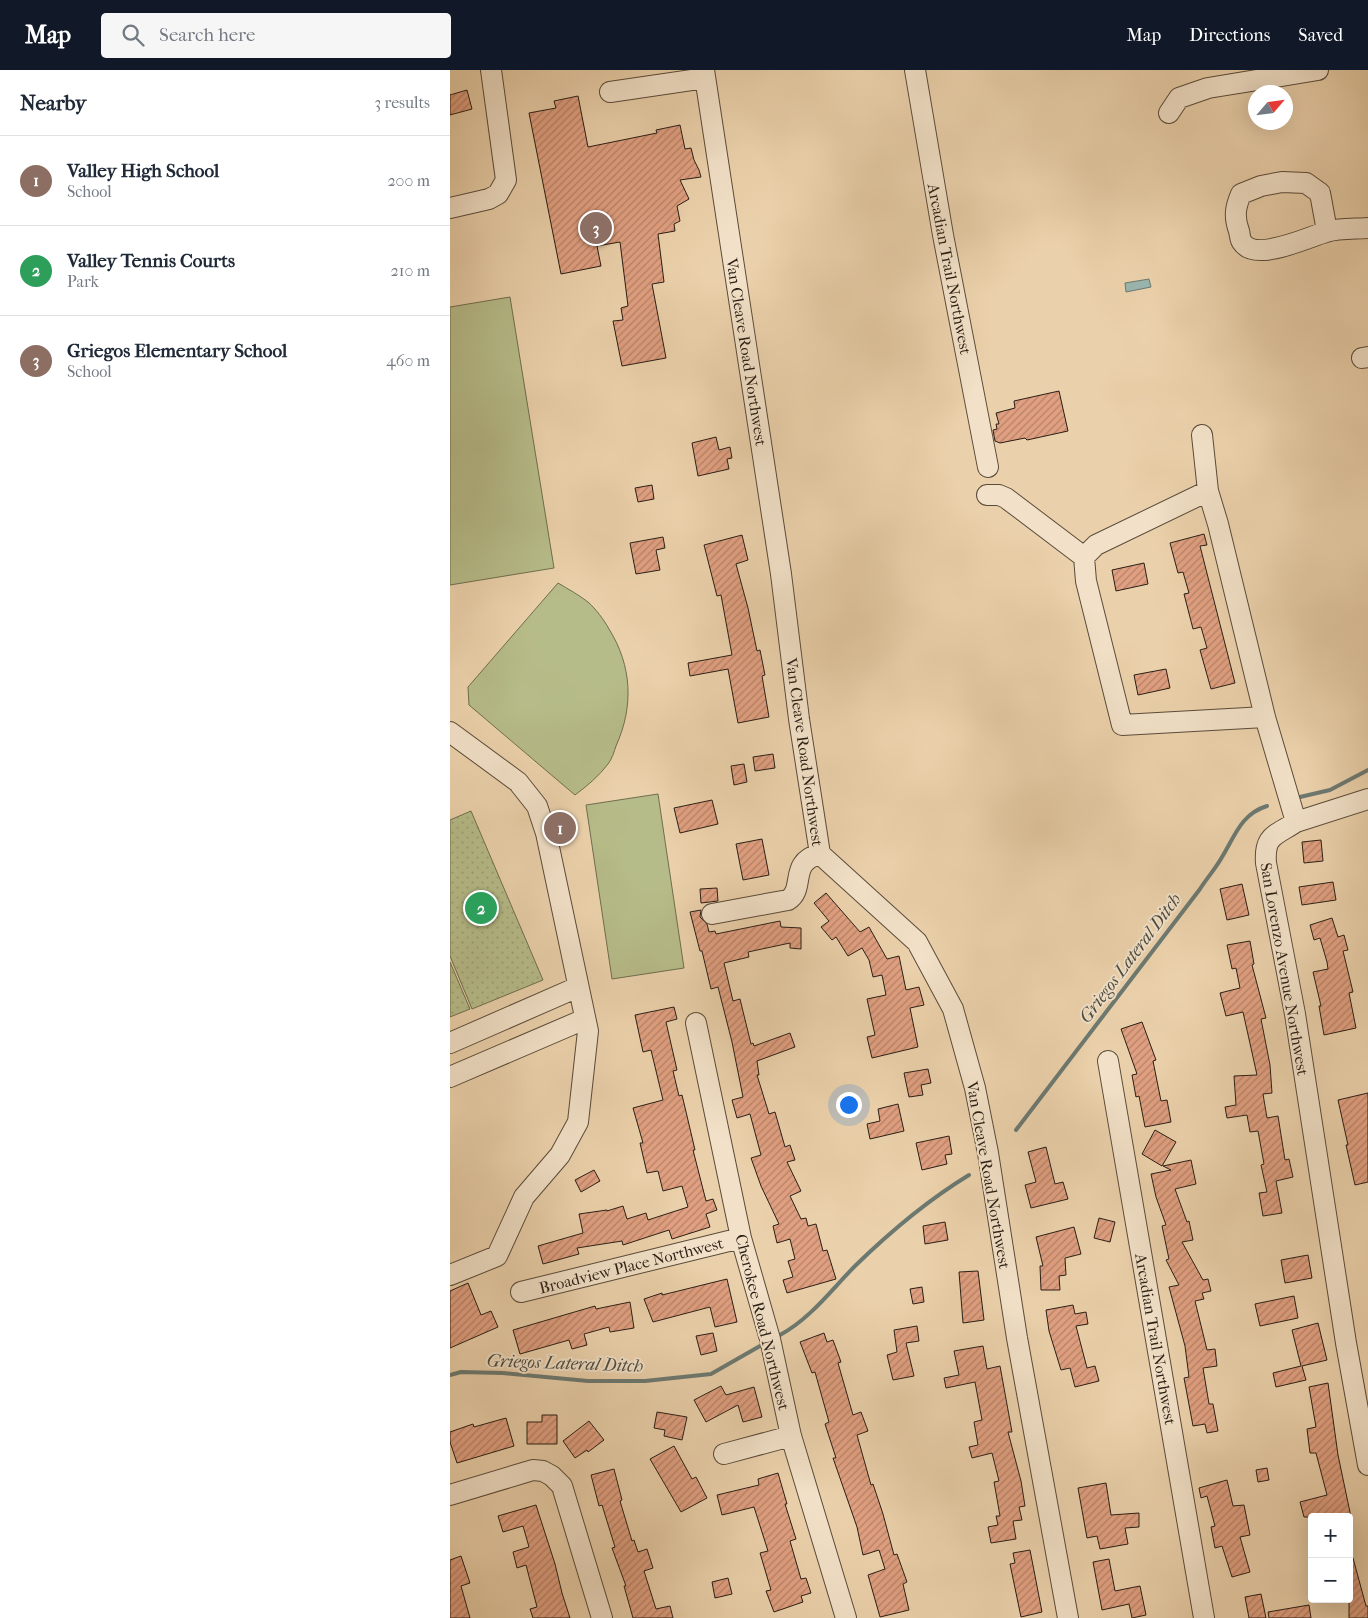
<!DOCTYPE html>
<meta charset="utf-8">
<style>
:root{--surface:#fff;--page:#f6f6f7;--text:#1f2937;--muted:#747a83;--line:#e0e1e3;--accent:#111827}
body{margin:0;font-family:"IM FELL French Canon",serif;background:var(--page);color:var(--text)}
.controls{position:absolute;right:15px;bottom:15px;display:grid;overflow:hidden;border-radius:5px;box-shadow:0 5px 20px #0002}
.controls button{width:45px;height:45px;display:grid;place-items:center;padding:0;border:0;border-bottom:1px solid var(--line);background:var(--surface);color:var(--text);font:25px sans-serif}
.compass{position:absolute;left:798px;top:15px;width:45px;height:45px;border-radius:50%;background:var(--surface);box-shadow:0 5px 20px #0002;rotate:62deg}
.you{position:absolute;left:398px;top:1034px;width:18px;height:18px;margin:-12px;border:4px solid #fff;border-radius:50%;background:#1a73e8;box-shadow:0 0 0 8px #1a73e833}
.badge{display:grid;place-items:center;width:32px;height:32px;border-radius:50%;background:var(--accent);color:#fff;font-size:16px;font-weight:700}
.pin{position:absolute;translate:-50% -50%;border:2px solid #fff;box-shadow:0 1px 5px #0006}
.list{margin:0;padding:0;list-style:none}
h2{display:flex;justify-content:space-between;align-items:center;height:65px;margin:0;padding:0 20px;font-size:21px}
h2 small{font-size:16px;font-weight:400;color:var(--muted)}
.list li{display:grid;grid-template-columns:32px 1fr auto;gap:15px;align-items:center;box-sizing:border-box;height:90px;padding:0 20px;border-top:1px solid var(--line)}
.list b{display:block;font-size:19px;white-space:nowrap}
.list p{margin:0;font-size:16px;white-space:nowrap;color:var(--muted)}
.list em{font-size:16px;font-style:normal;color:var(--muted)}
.icon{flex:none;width:28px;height:28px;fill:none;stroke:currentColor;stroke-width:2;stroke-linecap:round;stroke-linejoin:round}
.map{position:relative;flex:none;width:918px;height:1548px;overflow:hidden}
header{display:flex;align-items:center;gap:30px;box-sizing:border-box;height:70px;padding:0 25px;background:var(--accent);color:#fff}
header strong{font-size:24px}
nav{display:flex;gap:28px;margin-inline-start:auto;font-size:18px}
.search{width:350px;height:45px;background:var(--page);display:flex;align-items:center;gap:12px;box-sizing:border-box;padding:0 18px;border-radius:5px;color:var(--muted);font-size:19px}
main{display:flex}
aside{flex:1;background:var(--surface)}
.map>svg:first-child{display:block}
.grass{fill:#b6bc89;stroke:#706d4f}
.park{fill:url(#park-dots);stroke:#706d4f}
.water{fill:#99b6ae;stroke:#6c7971}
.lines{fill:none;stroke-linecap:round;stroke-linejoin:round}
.stream{stroke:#6c7971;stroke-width:4}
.building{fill:url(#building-hatch);stroke:#291e15}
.minor-casing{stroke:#5a4b3a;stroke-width:22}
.minor{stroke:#f2e1c8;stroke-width:20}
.labels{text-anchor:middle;stroke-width:4;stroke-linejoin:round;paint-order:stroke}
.street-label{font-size:16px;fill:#291e15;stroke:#f2e1c8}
.water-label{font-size:18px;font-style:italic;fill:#4b4c43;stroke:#f2e1c8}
</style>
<header>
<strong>Map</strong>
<div class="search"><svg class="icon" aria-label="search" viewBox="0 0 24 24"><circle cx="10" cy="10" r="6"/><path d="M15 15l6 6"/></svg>Search here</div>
<nav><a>Map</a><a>Directions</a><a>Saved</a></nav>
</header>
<main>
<aside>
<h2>Nearby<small>3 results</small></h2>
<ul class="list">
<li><span class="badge" style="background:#8d6e63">1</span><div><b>Valley High School</b><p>School</p></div><em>200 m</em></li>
<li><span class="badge" style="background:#2e9e5b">2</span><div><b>Valley Tennis Courts</b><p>Park</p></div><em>210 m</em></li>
<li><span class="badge" style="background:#8d6e63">3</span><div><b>Griegos Elementary School</b><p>School</p></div><em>460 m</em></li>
</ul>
</aside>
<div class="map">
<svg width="918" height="1548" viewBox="0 0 918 1548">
<defs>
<pattern id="park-dots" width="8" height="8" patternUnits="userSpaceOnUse" patternTransform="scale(1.25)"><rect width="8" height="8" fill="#b6bc89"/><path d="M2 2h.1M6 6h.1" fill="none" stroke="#9ca175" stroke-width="1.8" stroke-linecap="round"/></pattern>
<pattern id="building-hatch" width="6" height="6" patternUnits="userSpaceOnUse" patternTransform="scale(1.25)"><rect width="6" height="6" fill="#e1a081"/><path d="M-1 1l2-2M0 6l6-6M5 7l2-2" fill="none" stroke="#b68268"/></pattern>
</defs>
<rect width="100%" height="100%" fill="#ebd1ab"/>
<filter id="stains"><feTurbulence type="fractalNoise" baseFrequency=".004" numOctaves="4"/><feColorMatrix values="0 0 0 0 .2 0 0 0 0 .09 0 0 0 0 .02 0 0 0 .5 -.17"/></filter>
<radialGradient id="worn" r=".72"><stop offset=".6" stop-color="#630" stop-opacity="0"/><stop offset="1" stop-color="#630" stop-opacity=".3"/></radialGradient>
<path class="grass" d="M 60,227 L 104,498 L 0,515 L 0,237 Z
M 108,513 C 118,519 129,525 138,532 C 146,539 154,550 159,559 C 182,596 184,636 166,676 C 164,682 162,689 158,694 C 149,706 137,716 125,725 L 19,635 L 18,617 Z
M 208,724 L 234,898 L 162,909 L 136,735 Z"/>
<path class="park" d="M 21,741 L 93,910 L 22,939 L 0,886 L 0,750 Z
M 0,892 L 20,939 L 0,947 Z"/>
<path class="water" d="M 699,209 L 701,217 L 676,222 L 675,213 Z"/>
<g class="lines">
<path class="stream" d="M 850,727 L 880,720 L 918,700
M 566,1060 L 750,819 C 757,808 766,798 772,787 C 785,766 791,744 817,736
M 330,1265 C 361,1248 381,1220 406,1195 C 440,1162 478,1130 519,1105
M 0,1305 L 11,1302 L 53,1303 L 138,1311 L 195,1311 L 261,1304 L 310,1276"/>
</g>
<path class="building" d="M 17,20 L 22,39 L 0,45 L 0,25 Z
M 128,26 L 138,77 L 207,63 L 206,60 L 230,55 L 235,79 L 241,78 L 244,90 L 249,100 L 251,107 L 230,110 L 239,129 L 227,136 L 230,151 L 224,154 L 225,161 L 208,164 L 214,212 L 202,214 L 216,288 L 172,296 L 163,251 L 173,250 L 171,238 L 178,236 L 170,172 L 147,176 L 151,196 L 111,204 L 79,43 L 106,38 L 104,31 Z
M 609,321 L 618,361 L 577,370 L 575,368 L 550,373 L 545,371 L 543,360 L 547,359 L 546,354 L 549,354 L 546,343 L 565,338 L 564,331 Z
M 266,367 L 269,380 L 280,377 L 282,388 L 277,389 L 279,399 L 248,406 L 242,373 Z
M 202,415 L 204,429 L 188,432 L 185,418 Z
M 754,464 L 757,475 L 750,476 L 785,613 L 761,619 L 750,580 L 757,578 L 751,557 L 743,559 L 734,524 L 739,523 L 733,502 L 728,503 L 720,473 Z
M 292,465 L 298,490 L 286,494 L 298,538 L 307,581 L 310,580 L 315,605 L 312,606 L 319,647 L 288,653 L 278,599 L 240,606 L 238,593 L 282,585 L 271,525 L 267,526 L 254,475 Z
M 213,467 L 215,478 L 206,480 L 210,500 L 186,504 L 180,473 Z
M 694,493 L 698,514 L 666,521 L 662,500 Z
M 716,599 L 720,618 L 688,625 L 684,605 Z
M 323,684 L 325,698 L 305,701 L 303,687 Z
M 294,694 L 297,712 L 284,715 L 281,696 Z
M 262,730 L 268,754 L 230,763 L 224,738 Z
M 312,769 L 319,805 L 293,810 L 286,774 Z
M 871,770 L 873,791 L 854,793 L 852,772 Z
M 883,812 L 886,830 L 852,835 L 849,817 Z
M 792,814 L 799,845 L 777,850 L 770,819 Z
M 267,818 L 268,831 L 251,833 L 250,819 Z
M 376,823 L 410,862 L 419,857 L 437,889 L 449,886 L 456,920 L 469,917 L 474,935 L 460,938 L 468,977 L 422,988 L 417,967 L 425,965 L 417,929 L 436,925 L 432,905 L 423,907 L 419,890 L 412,878 L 398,886 L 386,867 L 382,870 L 371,857 L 379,851 L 364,833 Z
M 251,840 L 250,847 L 257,854 L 259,862 L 265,861 L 266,864 L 330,851 L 331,857 L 351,858 L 351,879 L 340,878 L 340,873 L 298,882 L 299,887 L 274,893 L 283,931 L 290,929 L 301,974 L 303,973 L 304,976 L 340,963 L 345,977 L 307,991 L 309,1005 L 307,1005 L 319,1044 L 325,1042 L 335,1077 L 340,1075 L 345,1090 L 337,1092 L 351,1121 L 340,1126 L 351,1149 L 356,1148 L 358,1156 L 366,1154 L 373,1181 L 377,1180 L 386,1209 L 337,1223 L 333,1210 L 343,1207 L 338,1191 L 345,1189 L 340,1169 L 327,1173 L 323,1156 L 329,1154 L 311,1116 L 301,1088 L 311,1085 L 300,1044 L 287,1048 L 282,1030 L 293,1027 L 282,972 L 268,917 L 261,919 L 252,881 L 250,881 L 240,842 Z
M 882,848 L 888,867 L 894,865 L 898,880 L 893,881 L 903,922 L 899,923 L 906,958 L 874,965 L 869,936 L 871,936 L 863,902 L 878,899 L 877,892 L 870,868 L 864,870 L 860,855 Z
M 800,871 L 804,894 L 802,895 L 816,948 L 811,949 L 820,995 L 822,1023 L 813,1024 L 817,1048 L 828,1046 L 835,1090 L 839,1089 L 843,1107 L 826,1111 L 832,1143 L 813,1146 L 809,1123 L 817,1122 L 811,1095 L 814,1094 L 808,1061 L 800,1062 L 797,1045 L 777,1048 L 775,1037 L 786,1035 L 784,1006 L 807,1005 L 793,942 L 776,946 L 770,923 L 790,918 L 786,898 L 782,899 L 777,875 Z
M 224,937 L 227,949 L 216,952 L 227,1000 L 223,1001 L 229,1026 L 232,1025 L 237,1046 L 245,1080 L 243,1080 L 256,1131 L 263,1129 L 267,1140 L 256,1144 L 260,1157 L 222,1169 L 219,1160 L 173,1175 L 172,1171 L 127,1178 L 129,1184 L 93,1194 L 88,1176 L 133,1163 L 129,1144 L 157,1140 L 157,1141 L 173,1136 L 177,1149 L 196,1143 L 198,1150 L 238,1137 L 232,1116 L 213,1121 L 208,1101 L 197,1103 L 190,1073 L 193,1073 L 183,1038 L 213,1030 L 201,980 L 193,982 L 185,945 Z
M 692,952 L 706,990 L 703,991 L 711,1031 L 717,1030 L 721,1052 L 695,1057 L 689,1026 L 686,1027 L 682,1005 L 687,1004 L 671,959 Z
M 478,999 L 481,1013 L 471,1015 L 473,1025 L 459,1027 L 454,1003 Z
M 918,1023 L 918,1112 L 905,1115 L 896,1075 L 898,1075 L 888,1030 Z
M 448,1034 L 454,1061 L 420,1069 L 417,1054 L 430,1051 L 428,1039 Z
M 705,1060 L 726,1072 L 712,1096 L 692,1084 Z
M 499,1066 L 502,1084 L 495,1085 L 497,1094 L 472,1100 L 466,1073 Z
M 596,1077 L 605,1114 L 613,1112 L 618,1129 L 581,1138 L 575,1115 L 586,1112 L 578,1082 Z
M 741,1090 L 746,1114 L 725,1119 L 737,1152 L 739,1151 L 743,1170 L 732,1172 L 753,1210 L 758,1209 L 761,1221 L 752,1223 L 754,1229 L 745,1231 L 757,1280 L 765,1279 L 767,1296 L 753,1298 L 759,1334 L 763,1334 L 768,1361 L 757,1363 L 755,1354 L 743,1356 L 734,1308 L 739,1307 L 735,1276 L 719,1217 L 729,1215 L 716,1190 L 719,1189 L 712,1156 L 716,1155 L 706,1127 L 701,1104 L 721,1100 L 713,1096 Z
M 144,1100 L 150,1111 L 131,1122 L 125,1110 Z
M 649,1148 L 665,1152 L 660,1172 L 644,1168 Z
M 495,1152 L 498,1170 L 475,1174 L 473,1156 Z
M 624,1157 L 631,1184 L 615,1188 L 616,1205 L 609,1206 L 610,1220 L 591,1220 L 590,1196 L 593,1196 L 586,1167 Z
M 858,1185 L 862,1208 L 835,1213 L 831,1190 Z
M 528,1201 L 534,1250 L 513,1253 L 509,1202 Z
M 277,1209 L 287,1252 L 265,1257 L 260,1237 L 203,1252 L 194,1229 L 212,1223 L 212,1225 Z
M 18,1213 L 31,1245 L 41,1241 L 48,1257 L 0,1278 L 0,1221 Z
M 472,1217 L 474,1232 L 463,1234 L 460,1219 Z
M 844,1226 L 848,1248 L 810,1256 L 805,1234 Z
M 180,1232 L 184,1258 L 160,1262 L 159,1257 L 134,1264 L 137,1275 L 122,1279 L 119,1270 L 70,1284 L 63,1260 L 145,1236 L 146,1239 Z
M 623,1235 L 625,1244 L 636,1242 L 638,1254 L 626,1256 L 637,1298 L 645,1296 L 649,1311 L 625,1317 L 620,1298 L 611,1300 L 599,1261 L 596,1240 Z
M 868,1253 L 877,1290 L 852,1296 L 856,1310 L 826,1317 L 823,1303 L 851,1296 L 842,1260 Z
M 467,1256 L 469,1271 L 456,1273 L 464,1306 L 443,1310 L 437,1285 L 447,1282 L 444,1260 Z
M 263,1263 L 267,1281 L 251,1285 L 246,1266 Z
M 374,1263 L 377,1272 L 383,1270 L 391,1292 L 388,1293 L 403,1345 L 411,1342 L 418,1361 L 407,1365 L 421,1415 L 423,1414 L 433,1444 L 444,1485 L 447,1484 L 457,1512 L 453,1514 L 459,1540 L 430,1547 L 418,1505 L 435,1499 L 429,1480 L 413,1485 L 407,1457 L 383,1388 L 386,1388 L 375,1354 L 379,1352 L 365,1302 L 362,1303 L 350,1272 Z
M 533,1276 L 537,1299 L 550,1296 L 562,1362 L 558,1362 L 571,1411 L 575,1436 L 569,1437 L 572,1450 L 563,1451 L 566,1469 L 541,1473 L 538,1457 L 548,1455 L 546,1446 L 550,1446 L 544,1412 L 549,1411 L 542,1383 L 522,1388 L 519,1377 L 528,1375 L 524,1352 L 532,1350 L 525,1312 L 496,1318 L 494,1308 L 509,1305 L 504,1281 Z
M 878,1313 L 888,1385 L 901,1447 L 854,1447 L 850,1432 L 877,1425 L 866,1383 L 860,1383 L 857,1359 L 866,1357 L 859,1317 Z
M 271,1316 L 276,1325 L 304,1317 L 312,1347 L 293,1352 L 288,1335 L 256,1352 L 244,1330 Z
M 207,1342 L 237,1347 L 232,1370 L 214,1366 L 215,1360 L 204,1358 Z
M 92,1345 L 107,1345 L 107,1374 L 77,1374 L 77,1352 L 92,1352 Z
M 56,1348 L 64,1376 L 7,1393 L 0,1372 L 0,1362 L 23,1354 L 24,1357 Z
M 139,1351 L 154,1370 L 138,1382 L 137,1380 L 125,1388 L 113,1371 Z
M 224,1376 L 242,1409 L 246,1407 L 257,1428 L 231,1442 L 200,1389 Z
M 817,1398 L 819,1410 L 808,1412 L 806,1400 Z
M 164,1399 L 172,1430 L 170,1431 L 182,1471 L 184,1470 L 188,1482 L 197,1479 L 203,1498 L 194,1501 L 206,1539 L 220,1536 L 223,1548 L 183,1548 L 174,1516 L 176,1516 L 162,1478 L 165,1477 L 152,1435 L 149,1436 L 141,1405 Z
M 328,1403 L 337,1434 L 335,1434 L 346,1469 L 340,1471 L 351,1509 L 356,1508 L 361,1523 L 351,1526 L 353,1532 L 324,1542 L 316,1521 L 321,1520 L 310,1483 L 318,1481 L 304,1437 L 272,1445 L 267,1425 L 309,1415 L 308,1409 Z
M 777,1410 L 783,1436 L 794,1435 L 800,1465 L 790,1467 L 800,1502 L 782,1507 L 772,1476 L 765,1478 L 761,1457 L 765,1456 L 757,1426 L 751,1428 L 749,1418 Z
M 656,1413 L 661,1445 L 689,1443 L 689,1457 L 675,1458 L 678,1474 L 650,1479 L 647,1466 L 637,1468 L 628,1418 Z
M 86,1435 L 105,1494 L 112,1523 L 120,1548 L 83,1548 L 80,1539 L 87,1537 L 76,1495 L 67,1498 L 63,1482 L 79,1477 L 73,1456 L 53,1462 L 48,1446 Z
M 580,1480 L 592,1542 L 571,1547 L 560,1494 L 565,1493 L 563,1483 Z
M 11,1486 L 20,1513 L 11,1516 L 20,1548 L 0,1548 L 0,1490 Z
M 903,1488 L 916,1536 L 918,1536 L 918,1548 L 899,1548 L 899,1489 Z
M 659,1489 L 665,1521 L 690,1516 L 696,1545 L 682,1548 L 679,1534 L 652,1540 L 643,1492 Z
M 278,1508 L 282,1524 L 265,1528 L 262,1512 Z
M 811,1524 L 816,1548 L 799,1548 L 795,1527 Z
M 859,1535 L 861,1548 L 819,1548 L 818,1542 Z"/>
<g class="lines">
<g class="minor-casing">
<path id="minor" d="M 254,0 L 331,504 L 349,649 L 370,784 L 467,872 L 503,939 L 525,1018 L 538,1083 L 567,1268 L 618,1548
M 465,0 L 493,165 L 538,397
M 160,22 L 255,8
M 719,43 L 729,28 L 758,18 L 868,0
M 0,138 L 39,129 L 48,124 L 56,110 L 41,0
M 877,161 L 870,123 L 856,113 L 832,112 L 811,116 L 791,124 C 785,138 784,147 789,161 C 790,165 790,170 792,172 C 805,193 858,167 876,162 C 888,158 905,159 918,158
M 912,288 L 918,287
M 752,365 L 758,421 L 768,454 L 815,647 L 846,752 C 825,766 814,765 816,793 L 845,944 L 896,1273 L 918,1395
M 758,421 L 646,475 L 634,487 L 636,511 L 672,655 L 815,647
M 537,425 L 549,425 L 556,428 L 634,487
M 0,662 L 68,712 L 87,736 L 96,763 L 138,961 L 128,1052 L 110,1085 L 74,1127 L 47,1186 L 0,1205
M 846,752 L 918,729
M 262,844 L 338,830 C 356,819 338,792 370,784
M 246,953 L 291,1168 L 320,1269 L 341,1366 L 396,1548
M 0,973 L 128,917
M 658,991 L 754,1548
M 0,1007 L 135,949
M 71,1222 L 291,1168
M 274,1384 L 341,1366
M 0,1425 L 83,1400 L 93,1401 L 102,1406 L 112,1416 L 152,1548"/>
</g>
<use href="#minor" class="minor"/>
</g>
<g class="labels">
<g class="street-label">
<text transform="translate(500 199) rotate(79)" y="6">Arcadian Trail Northwest</text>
<text transform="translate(297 282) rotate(81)" y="6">Van Cleave Road Northwest</text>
<text transform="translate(355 682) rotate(82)" y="6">Van Cleave Road Northwest</text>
<text transform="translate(835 899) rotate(80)" y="6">San Lorenzo Avenue Northwest</text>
<text transform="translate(539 1105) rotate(80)" y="6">Van Cleave Road Northwest</text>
<text transform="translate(181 1195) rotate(-14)" y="6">Broadview Place Northwest</text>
<text transform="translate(313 1252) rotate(76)" y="6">Cherokee Road Northwest</text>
<text transform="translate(706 1269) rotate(80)" y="6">Arcadian Trail Northwest</text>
</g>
<g class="water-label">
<text transform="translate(680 888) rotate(-53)" y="6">Griegos Lateral Ditch</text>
<text transform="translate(115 1293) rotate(2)" y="6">Griegos Lateral Ditch</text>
</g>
</g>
<rect width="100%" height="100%" filter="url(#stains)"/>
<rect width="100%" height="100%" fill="url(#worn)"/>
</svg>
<div class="controls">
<button>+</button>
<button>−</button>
</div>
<svg class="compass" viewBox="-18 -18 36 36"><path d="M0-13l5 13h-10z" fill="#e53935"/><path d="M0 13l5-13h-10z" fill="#747a83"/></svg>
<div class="you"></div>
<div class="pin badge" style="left:110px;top:758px;background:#8d6e63">1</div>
<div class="pin badge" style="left:31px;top:838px;background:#2e9e5b">2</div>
<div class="pin badge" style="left:146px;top:158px;background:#8d6e63">3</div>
</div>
</main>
